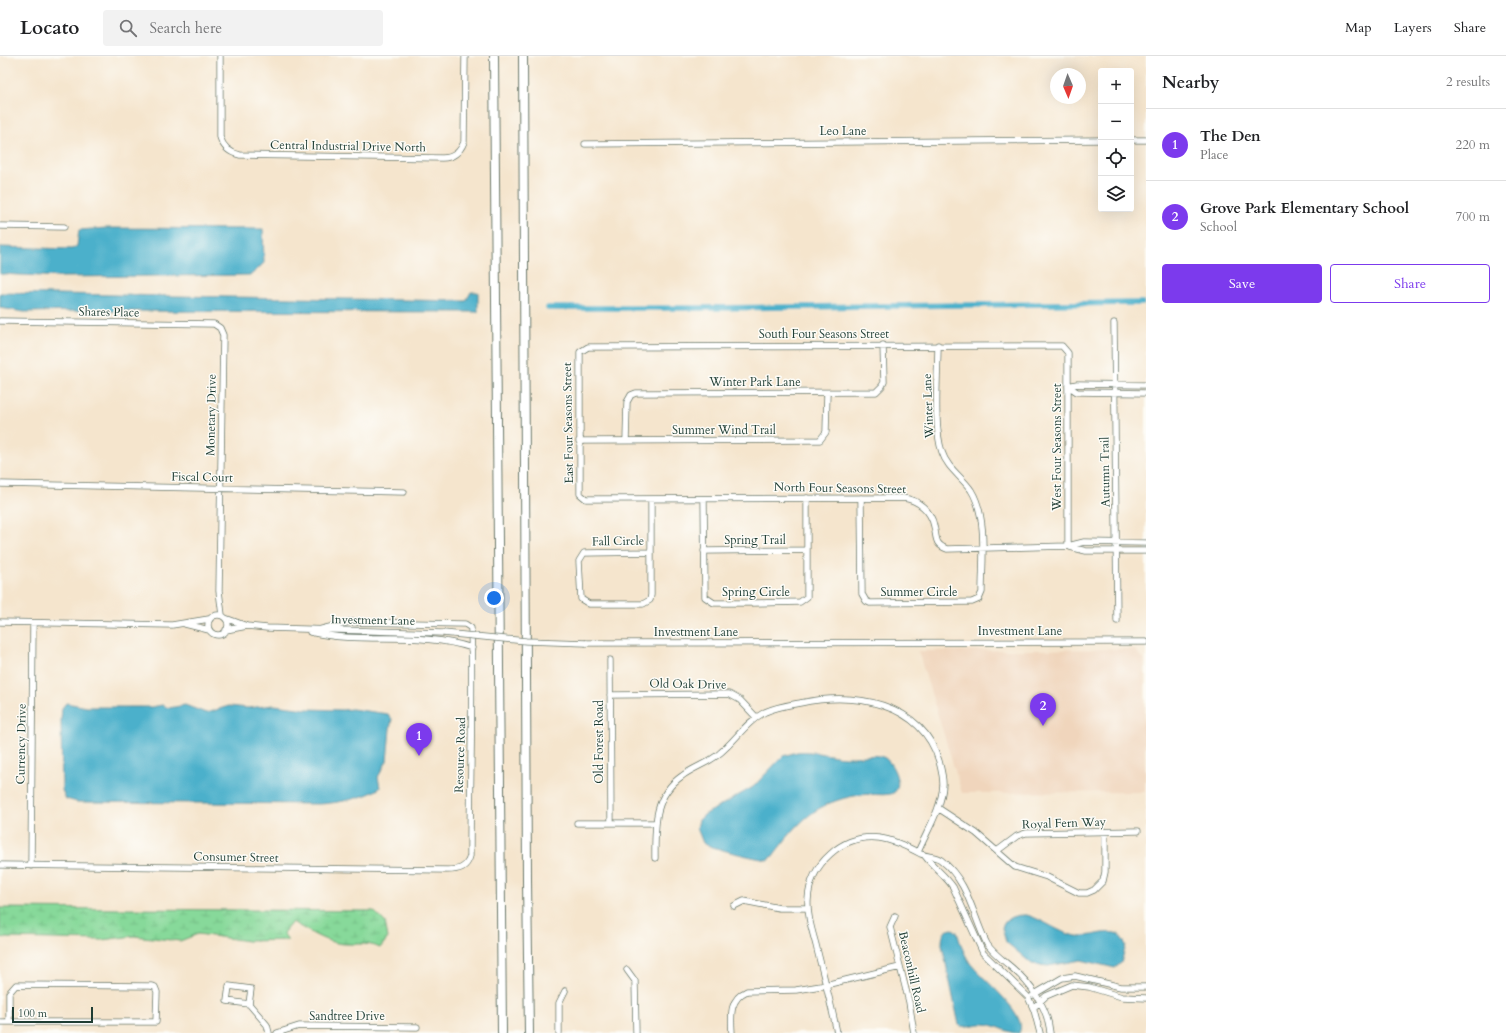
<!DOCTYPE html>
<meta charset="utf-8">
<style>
:root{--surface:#fff;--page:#f2f2f2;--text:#202124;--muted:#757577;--line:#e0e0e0;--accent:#7c3aed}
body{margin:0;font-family:Cardo,serif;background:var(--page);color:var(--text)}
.controls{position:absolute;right:12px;top:12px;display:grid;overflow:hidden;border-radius:4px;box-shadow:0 4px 16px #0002}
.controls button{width:36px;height:36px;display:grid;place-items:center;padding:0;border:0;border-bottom:1px solid var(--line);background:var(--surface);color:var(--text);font:20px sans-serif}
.compass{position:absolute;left:1050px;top:12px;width:36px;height:36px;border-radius:50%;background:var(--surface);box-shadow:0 4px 16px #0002;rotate:178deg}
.scale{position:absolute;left:12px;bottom:10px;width:81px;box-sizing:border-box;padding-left:4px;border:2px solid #1f3d34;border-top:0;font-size:11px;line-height:14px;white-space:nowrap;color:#1f3d34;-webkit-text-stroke:3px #fdfcf7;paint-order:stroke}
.you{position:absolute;left:494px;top:542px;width:14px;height:14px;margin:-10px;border:3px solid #fff;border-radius:50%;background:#1a73e8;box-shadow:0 0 0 6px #1a73e833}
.badge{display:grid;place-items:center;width:26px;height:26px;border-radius:50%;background:var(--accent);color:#fff;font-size:13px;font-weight:700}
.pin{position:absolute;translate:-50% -33px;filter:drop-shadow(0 1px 2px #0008)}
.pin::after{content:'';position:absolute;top:21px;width:14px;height:12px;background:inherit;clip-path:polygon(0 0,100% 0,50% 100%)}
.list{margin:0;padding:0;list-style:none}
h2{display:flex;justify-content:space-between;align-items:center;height:52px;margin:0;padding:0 16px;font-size:17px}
h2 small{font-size:13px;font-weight:400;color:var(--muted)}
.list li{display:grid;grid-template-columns:26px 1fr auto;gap:12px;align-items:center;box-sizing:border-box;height:72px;padding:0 16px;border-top:1px solid var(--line)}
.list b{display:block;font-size:15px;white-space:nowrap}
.list p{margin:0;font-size:13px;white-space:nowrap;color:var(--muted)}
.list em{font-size:13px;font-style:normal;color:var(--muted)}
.actions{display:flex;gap:8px;padding:12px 16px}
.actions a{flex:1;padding:9px 0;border:1px solid var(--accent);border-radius:4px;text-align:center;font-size:14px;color:var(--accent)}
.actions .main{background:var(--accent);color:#fff}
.icon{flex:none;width:22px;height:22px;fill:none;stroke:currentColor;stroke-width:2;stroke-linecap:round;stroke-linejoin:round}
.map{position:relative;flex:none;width:1146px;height:977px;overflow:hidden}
header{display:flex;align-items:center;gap:24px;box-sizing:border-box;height:56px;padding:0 20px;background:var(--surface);border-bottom:1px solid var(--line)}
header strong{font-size:19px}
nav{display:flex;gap:22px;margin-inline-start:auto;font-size:14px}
.search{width:280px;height:36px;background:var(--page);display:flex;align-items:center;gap:10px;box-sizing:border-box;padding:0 14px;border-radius:4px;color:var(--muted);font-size:15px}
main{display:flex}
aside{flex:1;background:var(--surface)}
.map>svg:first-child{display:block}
.built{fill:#f0d5bc}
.wetland{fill:url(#wetland-marsh);stroke:#538b67}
.water{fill:#4bb0cb;stroke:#357680}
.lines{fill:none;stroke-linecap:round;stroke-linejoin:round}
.canal{stroke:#4bb0cb;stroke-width:5.5}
.minor-casing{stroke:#6a786a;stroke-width:7}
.highway-casing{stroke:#6a786a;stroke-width:10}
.minor{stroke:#fff;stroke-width:5.5}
.highway{stroke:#fff;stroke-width:8}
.minor-bridge-casing{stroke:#6a786a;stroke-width:7;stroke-linecap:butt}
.minor-bridge{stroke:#fff;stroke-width:5.5}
.labels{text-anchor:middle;stroke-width:3;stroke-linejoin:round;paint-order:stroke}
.street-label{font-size:12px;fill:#1f3d34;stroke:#fdfcf7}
</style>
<header>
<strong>Locato</strong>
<div class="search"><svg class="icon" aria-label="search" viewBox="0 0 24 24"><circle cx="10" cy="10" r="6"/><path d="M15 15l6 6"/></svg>Search here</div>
<nav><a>Map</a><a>Layers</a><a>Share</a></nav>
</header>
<main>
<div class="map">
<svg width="1146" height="977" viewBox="0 0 1146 977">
<defs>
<pattern id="wetland-marsh" width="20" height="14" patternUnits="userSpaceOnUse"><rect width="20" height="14" fill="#87d99a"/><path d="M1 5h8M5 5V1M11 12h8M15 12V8" fill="none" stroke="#74bb85"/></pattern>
</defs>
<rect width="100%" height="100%" fill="#fdfcf7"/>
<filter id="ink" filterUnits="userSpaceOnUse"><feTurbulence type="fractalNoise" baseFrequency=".025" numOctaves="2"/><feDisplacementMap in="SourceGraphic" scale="8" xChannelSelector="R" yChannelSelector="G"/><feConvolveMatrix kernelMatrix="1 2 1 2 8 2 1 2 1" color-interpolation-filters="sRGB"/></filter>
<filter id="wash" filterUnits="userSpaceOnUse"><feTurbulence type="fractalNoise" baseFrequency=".012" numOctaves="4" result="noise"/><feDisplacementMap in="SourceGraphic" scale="16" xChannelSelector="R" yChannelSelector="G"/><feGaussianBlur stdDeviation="0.9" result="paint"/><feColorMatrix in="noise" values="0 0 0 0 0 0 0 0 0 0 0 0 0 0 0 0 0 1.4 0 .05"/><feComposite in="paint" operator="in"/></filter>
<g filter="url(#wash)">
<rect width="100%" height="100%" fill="#f5e5cd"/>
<path class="built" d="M 1134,593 L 1144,603 L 1145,736 L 962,737 L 918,595 Z"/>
<path class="wetland" d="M 0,852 L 374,855 L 385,866 L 388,882 L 380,892 C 367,885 352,890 337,887 C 321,884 307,874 292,866 L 283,877 L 288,884 L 248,885 L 198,878 L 180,885 L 134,880 L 102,884 L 7,882 L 0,881 Z"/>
<path class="water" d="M 107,172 L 263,173 L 264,207 L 251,219 L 62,221 L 0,218 L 0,191 L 72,193 L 77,190 L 79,174 Z
M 471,236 L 478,236 L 478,256 L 84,255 L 24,256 L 0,252 L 0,237 L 466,245 Z
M 66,647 L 87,651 L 152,651 L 162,649 L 169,652 L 185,649 L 206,657 L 229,650 L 248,652 L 274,649 L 306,653 L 342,654 L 352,653 L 388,658 L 392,663 L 390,673 L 387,705 L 378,721 L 380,732 C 366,742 337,747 320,748 L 77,746 L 66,743 L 62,734 L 61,664 L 62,652 Z
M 797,696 C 815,694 834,702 852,701 C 862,701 876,697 885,702 C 891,706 896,717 897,723 C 899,730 897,736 891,738 C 881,740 870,737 860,739 C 814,746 798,767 772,801 L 768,804 C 758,803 710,792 703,787 L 697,772 L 699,764 L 704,759 L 753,731 L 783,700 Z
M 1027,859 C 1044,864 1059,877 1076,880 C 1091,882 1105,873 1119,878 L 1126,889 L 1121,907 L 1115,912 L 1081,904 L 1048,910 L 1032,908 L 1006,886 L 1002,872 C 1006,860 1016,859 1027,859 Z
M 953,873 L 957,876 C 960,887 964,898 970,907 C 981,922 1030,959 1019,977 C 1006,977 997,968 983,968 C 976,967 965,973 959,969 L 942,889 C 942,880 943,874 953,873 Z"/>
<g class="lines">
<path class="canal" d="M 548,252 L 699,252 L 1142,247"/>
</g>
</g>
<g filter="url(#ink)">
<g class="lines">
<g class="minor-casing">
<path id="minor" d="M 220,0 L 220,81 C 223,91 230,97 240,99 L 442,102 C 454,102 460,96 464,86 L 465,0
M 1131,84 L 1146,84
M 585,88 L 1101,84
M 0,170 L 64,171
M 0,265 L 214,268 L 220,272 L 223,279 L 219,535 L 222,559
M 1114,267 L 1117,565
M 1068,330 L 1077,336 L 1146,337
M 1068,330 L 1077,328 L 1146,329
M 579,385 L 820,384 L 826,376 L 827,337
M 626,385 L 627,346 L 631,339 L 636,337 L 876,336 L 882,330 L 884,326 L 883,289
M 0,428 L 404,436
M 861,442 L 862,538 L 866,545 L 870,547 L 972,546 L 979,543 L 982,536 C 982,506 988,461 971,434 C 961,420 947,412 942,396 C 933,371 938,317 938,289
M 651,443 L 651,539 L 650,544 L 643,548 L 589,548 L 581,543 L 579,505 L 584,497 L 651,496
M 704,443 L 705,541 L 714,547 L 754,547 L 800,546 L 807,541 L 807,442
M 1068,490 L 1068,297 L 1062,290 L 588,291 L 580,296 L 580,438 L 586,443 L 903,442 C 919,444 931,455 934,470 C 937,482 934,488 947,493 L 1068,490 L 1084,486 L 1146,487
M 1070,491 L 1086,495 L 1146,495
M 704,495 L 807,494
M208 569a10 10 0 1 1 20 0a10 10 0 1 1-20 0Z
M 225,562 L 247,570 L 267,572 L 443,577
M 0,566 L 172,569 L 209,563
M 185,568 L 209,574
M 226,574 L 247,570
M 310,576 C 363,589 420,574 472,592
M 586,587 L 1146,586
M 610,604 L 611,767
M 610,639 L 729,638 L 740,644 L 756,661
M 938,752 L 976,777 L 1015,811 L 1047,821 L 1079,837 L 1087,837 L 1094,834 L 1103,825 L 1105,816 L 1105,776
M 577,767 L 655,767
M 997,795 L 1017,780 L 1026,777 L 1138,775
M 925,800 C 933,811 945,819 953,831 L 983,897 L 1028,941 L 1034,954 L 1040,977
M 655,802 C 655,771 653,740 682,720 C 694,711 709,707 720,697 C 736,684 746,666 765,656 C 776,651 788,649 800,647 C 853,636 921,645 939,705 C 941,713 943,720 943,728 C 942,752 927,775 918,796
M 0,809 L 447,814 C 459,814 467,812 470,800 C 470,724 473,648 471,572 L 465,568 L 350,566 L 318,574
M 31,810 L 33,567
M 734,850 L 744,845 L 779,852 L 808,852
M 895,860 L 890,871 L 909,946 L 914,977
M 627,914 L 635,925 L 636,977
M 1033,939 L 1062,922 L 1075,920 L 1121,931 L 1146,931
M 249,948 L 251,933 L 229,930 L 227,945 L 249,948 L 267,969 L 269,977
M 1033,952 L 1046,940 L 1072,929 L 1089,931 L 1122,941 L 1146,942
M 0,966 L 156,966 L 157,936 L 155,931 L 151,930 L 16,929 L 9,937 L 9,966
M 277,977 L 299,970 L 417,971
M 559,977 L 559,947 L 565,935
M 732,977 C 731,960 729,943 747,935 L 796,934 L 821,930 L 900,911
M 837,977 C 831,947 823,918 816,889 C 812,874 807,859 808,844 C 810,808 842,778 879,782 C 894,784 908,791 921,798 C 928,801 936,800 941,804 C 969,826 972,858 987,888 C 992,896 1004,905 1011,911 C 1030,927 1048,951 1050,977"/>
</g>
<g class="highway-casing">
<path id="highway" d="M 494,0 L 502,977
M 523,0 L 527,824 L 529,977"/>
</g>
<use href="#minor" class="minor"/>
<use href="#highway" class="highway"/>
<g class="minor-bridge-casing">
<path id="minor-bridge" d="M 443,577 L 526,585 L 586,587"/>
</g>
<use href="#minor-bridge" class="minor-bridge"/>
</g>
</g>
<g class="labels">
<g class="street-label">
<text x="843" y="79">Leo Lane</text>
<text transform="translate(348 90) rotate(1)" y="4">Central Industrial Drive North</text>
<text transform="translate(109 256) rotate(1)" y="4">Shares Place</text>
<text x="824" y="282">South Four Seasons Street</text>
<text x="755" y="330">Winter Park Lane</text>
<text transform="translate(928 350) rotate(-92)" y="4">Winter Lane</text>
<text transform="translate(211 359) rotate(-89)" y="4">Monetary Drive</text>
<text transform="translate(568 367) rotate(-91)" y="4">East Four Seasons Street</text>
<text x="724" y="378">Summer Wind Trail</text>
<text transform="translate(1057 391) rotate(-90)" y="4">West Four Seasons Street</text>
<text transform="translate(1105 416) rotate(-91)" y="4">Autumn Trail</text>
<text transform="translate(202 421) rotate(1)" y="4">Fiscal Court</text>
<text transform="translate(840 432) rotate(1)" y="4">North Four Seasons Street</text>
<text x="755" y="488">Spring Trail</text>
<text transform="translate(618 485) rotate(-1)" y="4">Fall Circle</text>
<text x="756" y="540">Spring Circle</text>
<text x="919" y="540">Summer Circle</text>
<text transform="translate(373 564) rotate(1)" y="4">Investment Lane</text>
<text x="1020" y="579">Investment Lane</text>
<text x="696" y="580">Investment Lane</text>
<text transform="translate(688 628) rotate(1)" y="4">Old Oak Drive</text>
<text transform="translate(599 686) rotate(-90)" y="4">Old Forest Road</text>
<text transform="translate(21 688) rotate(-89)" y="4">Currency Drive</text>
<text transform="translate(460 699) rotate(-88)" y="4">Resource Road</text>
<text transform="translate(1064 767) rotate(-2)" y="4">Royal Fern Way</text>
<text transform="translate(236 801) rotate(1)" y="4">Consumer Street</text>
<text transform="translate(912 916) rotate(77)" y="4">Beaconhill Road</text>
<text x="347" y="964">Sandtree Drive</text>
</g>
</g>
</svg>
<div class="controls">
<button>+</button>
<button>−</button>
<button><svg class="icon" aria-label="locate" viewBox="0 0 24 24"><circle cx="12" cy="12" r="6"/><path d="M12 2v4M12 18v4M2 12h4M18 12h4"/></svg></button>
<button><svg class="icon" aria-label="layers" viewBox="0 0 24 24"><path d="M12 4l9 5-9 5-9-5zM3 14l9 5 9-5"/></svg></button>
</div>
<svg class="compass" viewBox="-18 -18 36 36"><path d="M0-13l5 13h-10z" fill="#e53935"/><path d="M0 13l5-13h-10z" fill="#757577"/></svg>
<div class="scale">100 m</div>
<div class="you"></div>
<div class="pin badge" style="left:419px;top:700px">1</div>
<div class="pin badge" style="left:1043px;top:670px">2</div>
</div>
<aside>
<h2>Nearby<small>2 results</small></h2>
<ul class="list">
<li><span class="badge">1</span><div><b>The Den</b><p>Place</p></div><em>220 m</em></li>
<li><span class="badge">2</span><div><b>Grove Park Elementary School</b><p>School</p></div><em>700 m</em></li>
</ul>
<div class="actions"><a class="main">Save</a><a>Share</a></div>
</aside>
</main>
